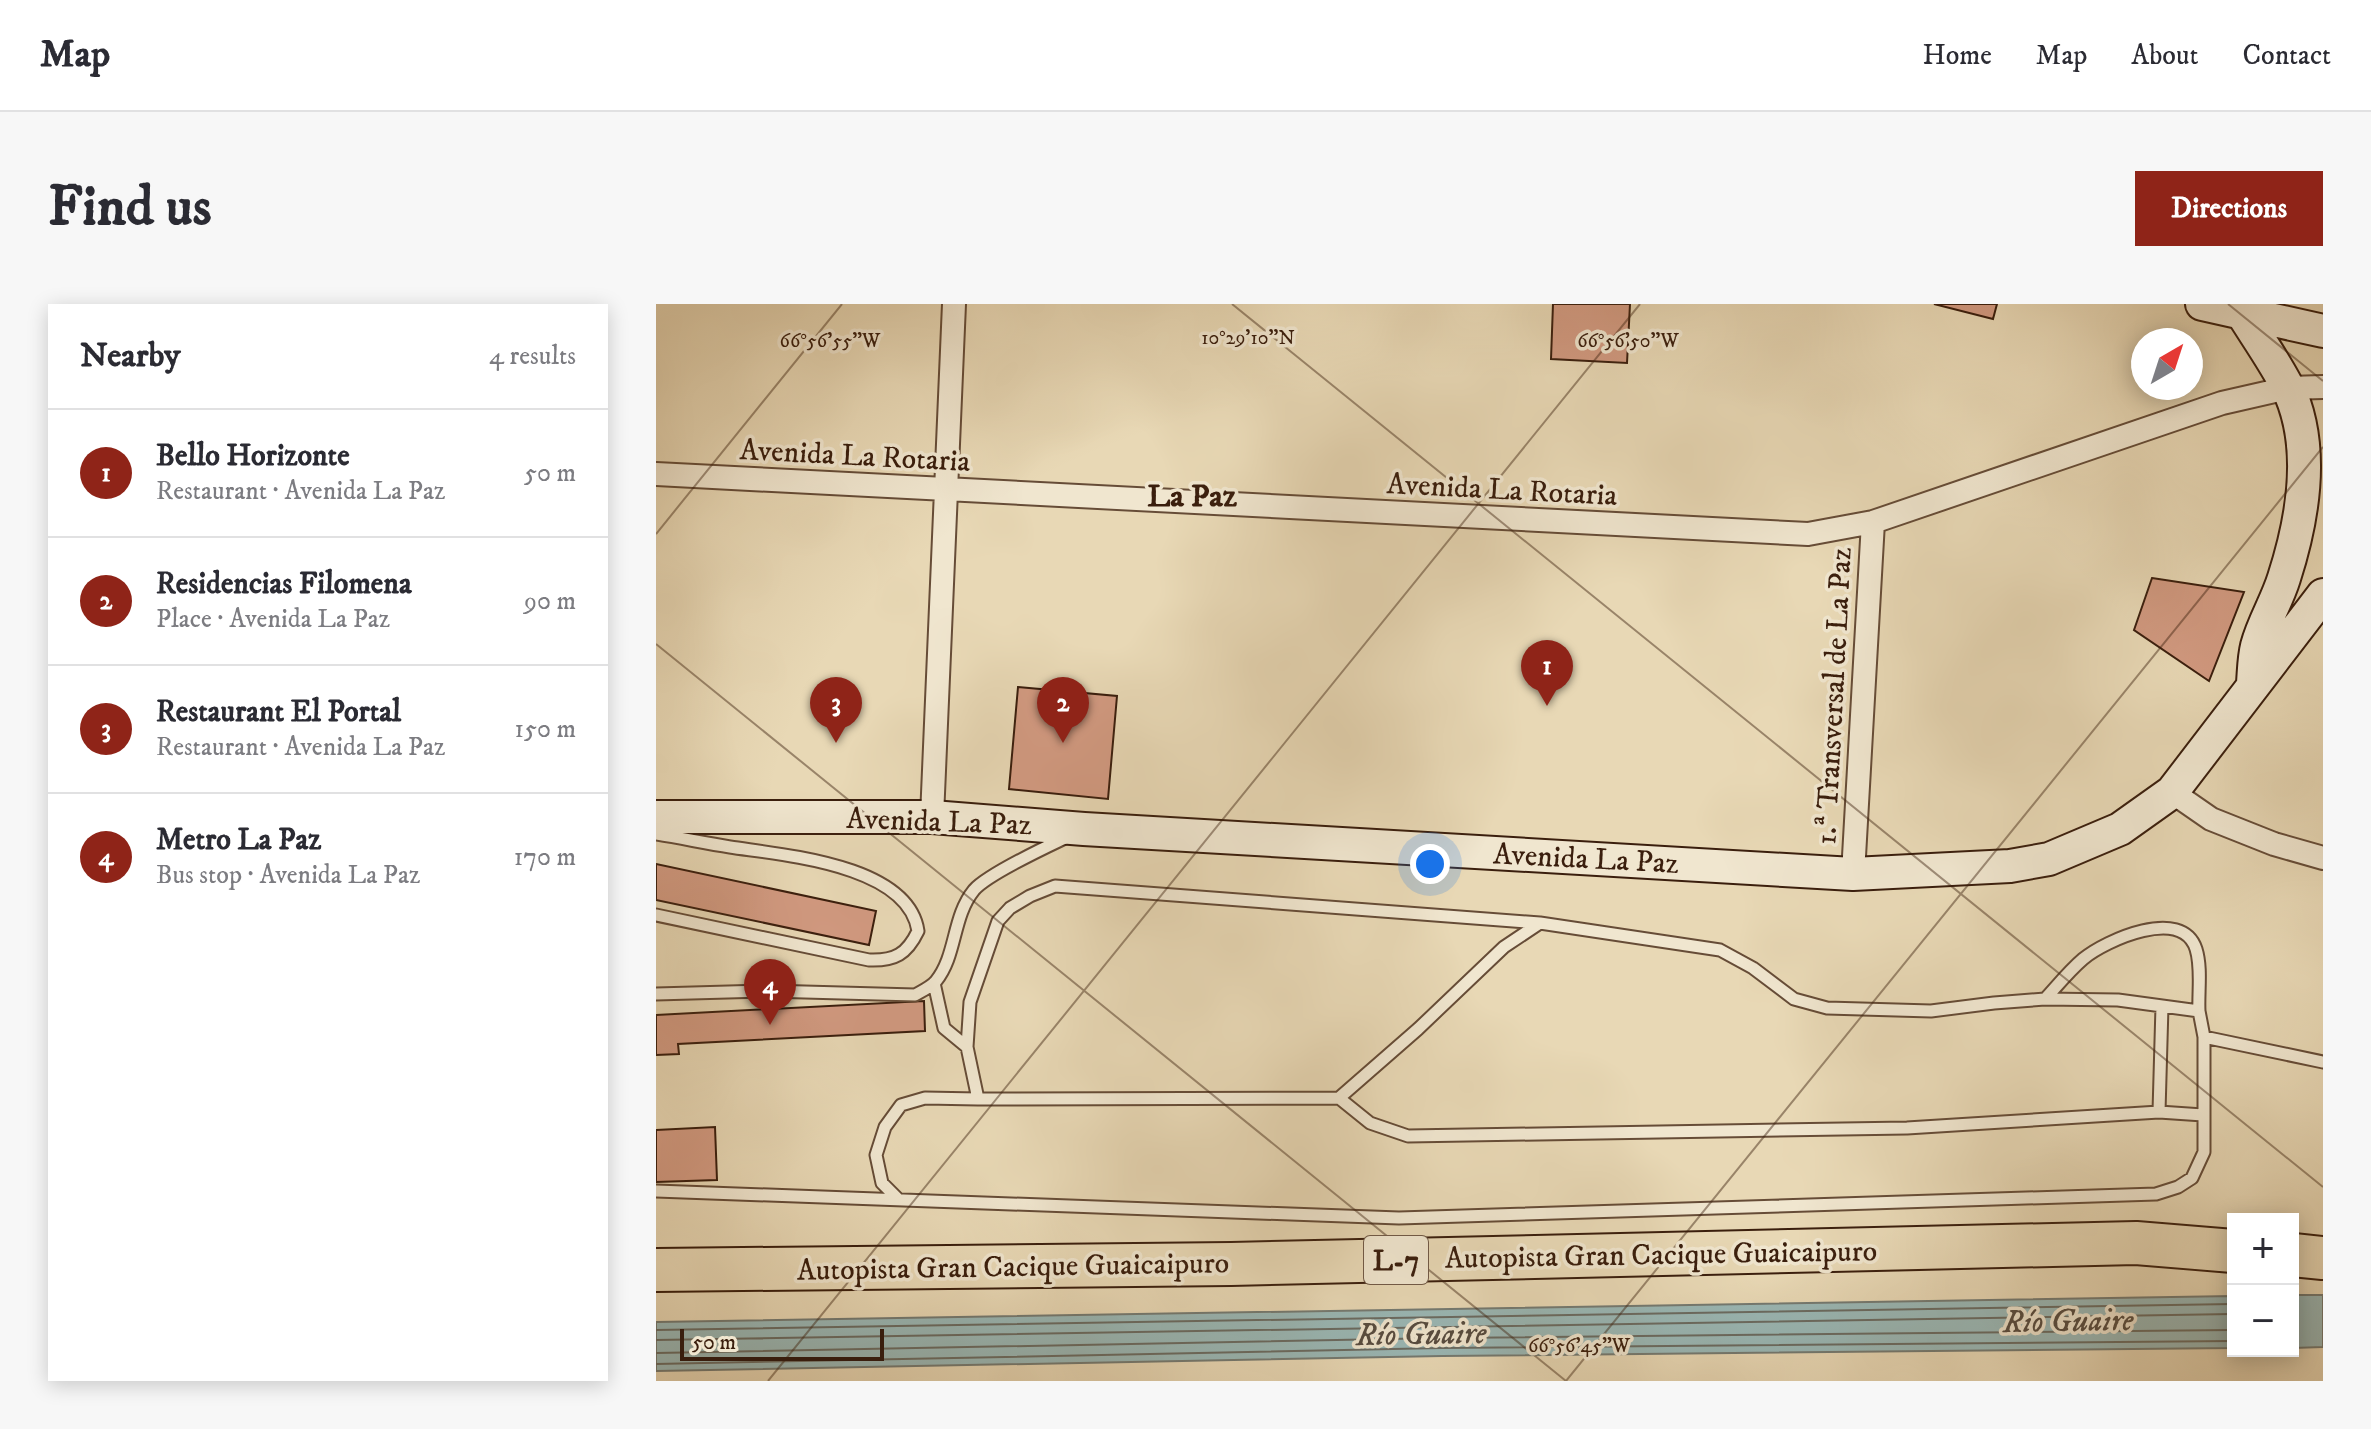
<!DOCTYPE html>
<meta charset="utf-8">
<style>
:root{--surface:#fff;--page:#f7f7f7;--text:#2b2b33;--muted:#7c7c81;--line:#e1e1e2;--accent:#8f2418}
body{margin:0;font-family:"IM FELL DW Pica",serif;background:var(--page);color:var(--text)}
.controls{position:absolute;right:24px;bottom:24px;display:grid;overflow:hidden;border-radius:0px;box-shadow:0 4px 20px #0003}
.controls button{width:72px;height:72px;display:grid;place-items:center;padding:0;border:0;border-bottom:2px solid var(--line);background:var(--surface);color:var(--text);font:40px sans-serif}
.compass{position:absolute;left:1475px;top:24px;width:72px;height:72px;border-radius:50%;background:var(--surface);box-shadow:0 4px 20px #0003;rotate:39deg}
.scale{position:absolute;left:24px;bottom:20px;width:204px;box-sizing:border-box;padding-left:8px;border:4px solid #3a1e0d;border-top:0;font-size:22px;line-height:28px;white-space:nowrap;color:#3a1e0d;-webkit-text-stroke:6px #f0e6cf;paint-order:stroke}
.you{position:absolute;left:774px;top:560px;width:28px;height:28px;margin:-20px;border:6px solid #fff;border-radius:50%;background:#1a73e8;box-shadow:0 0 0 12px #1a73e833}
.badge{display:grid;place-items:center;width:52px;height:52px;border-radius:50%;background:var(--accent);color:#fff;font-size:26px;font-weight:700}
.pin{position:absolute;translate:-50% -66px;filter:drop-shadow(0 2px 4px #0008)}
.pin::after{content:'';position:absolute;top:42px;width:28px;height:24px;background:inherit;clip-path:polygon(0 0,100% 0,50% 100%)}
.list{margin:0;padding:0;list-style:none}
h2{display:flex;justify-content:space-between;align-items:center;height:104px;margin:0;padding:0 32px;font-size:34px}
h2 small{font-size:26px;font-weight:400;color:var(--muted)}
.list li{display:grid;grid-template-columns:52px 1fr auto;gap:24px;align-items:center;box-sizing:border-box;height:128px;padding:0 32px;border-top:2px solid var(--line)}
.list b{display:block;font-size:30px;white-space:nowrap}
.list p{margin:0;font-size:26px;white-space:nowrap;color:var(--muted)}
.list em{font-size:26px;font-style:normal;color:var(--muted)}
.map{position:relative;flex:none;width:1667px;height:1077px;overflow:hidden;border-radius:0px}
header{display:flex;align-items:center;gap:48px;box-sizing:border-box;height:112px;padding:0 40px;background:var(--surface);border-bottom:2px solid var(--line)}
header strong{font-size:38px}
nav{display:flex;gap:44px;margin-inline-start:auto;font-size:28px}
.intro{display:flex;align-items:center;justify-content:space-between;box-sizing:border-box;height:192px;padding:0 48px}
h1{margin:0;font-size:56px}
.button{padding:20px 36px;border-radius:0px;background:var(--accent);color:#fff;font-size:28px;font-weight:700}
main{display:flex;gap:48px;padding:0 48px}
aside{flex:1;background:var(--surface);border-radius:0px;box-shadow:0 4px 20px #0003}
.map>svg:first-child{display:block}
.water{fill:#9ab8b6;stroke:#747a72;stroke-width:2}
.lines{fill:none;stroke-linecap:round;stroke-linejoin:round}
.shore{stroke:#6a6b62;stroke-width:2}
.building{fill:#d29a81;stroke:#3a1e0d;stroke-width:2}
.lane-casing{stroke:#664c37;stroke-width:15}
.street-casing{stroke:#664c37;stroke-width:26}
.secondary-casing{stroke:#3a1e0d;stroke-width:36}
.highway-casing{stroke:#3a1e0d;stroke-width:46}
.lane{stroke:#f0e6cf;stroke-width:11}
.street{stroke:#f0e6cf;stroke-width:22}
.secondary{stroke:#f0e6cf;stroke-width:32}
.highway{stroke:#e8d8b5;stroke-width:42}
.ticks{fill:none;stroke:#3a1e0d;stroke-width:2;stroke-opacity:0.45}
.labels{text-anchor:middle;stroke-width:7;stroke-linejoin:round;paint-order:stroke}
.shield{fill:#f0e6cf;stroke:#715a47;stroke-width:2}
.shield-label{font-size:28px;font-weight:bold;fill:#3a1e0d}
.street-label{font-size:30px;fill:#3a1e0d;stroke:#f0e6cf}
.neighbourhood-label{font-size:32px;font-weight:bold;fill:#3a1e0d;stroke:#f0e6cf}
.water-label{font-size:32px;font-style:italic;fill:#574c40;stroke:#f0e6cf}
.ticks-label{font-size:20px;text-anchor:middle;fill:#3a1e0d;stroke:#f0e6cf;stroke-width:7;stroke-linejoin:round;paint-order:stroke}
</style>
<header>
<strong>Map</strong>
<nav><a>Home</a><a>Map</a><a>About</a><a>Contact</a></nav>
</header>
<div class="intro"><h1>Find us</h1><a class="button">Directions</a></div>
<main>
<aside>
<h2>Nearby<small>4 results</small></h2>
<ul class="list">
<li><span class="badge">1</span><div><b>Bello Horizonte</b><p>Restaurant · Avenida La Paz</p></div><em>50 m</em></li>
<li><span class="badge">2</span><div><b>Residencias Filomena</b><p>Place · Avenida La Paz</p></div><em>90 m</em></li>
<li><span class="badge">3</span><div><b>Restaurant El Portal</b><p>Restaurant · Avenida La Paz</p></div><em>150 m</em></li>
<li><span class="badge">4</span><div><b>Metro La Paz</b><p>Bus stop · Avenida La Paz</p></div><em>170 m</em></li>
</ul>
</aside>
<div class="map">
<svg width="1667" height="1077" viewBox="0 0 1667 1077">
<rect width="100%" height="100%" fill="#e8d8b5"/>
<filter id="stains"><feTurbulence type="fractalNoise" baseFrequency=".0025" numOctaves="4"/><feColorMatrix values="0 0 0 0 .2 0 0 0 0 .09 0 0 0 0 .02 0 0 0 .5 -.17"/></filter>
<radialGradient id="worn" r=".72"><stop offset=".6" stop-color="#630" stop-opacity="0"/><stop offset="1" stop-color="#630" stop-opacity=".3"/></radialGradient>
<path class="water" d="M 1637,991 L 1667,991 L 1667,1043 L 1637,1044 Z
M 1577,992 L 1577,1044 L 786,1052 L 0,1067 L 0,1018 Z"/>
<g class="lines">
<path class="shore" d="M 0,1026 L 1577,1000
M 0,1036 L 1577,1010
M 0,1049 L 786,1034 L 1577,1026
M 0,1060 L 786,1044 L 1577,1037"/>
</g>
<path class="building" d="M 897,0 L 974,0 L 971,59 L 895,55 Z
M 1278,0 L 1341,0 L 1337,15 Z
M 1496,274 L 1588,288 L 1553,377 L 1478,326 Z
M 362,383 L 461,392 L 452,495 L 353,485 Z
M 0,560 L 220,607 L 213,641 L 0,596 Z
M 268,697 L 269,727 L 22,740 L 23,750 L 0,751 L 0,711 Z
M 59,823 L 61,876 L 0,878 L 0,826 Z"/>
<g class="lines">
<g class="lane-casing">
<path id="lane" d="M 0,530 C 25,534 49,539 74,543 C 126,551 252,560 262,627 C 251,650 239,657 213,656 L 0,611
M 884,619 L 1064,646 L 1097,664 L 1138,695 L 1171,704 L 1275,707 L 1338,699 L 1389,695 L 1462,696 L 1543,707 L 1548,733 L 1667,758
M 0,690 L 112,687 L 259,691 C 266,687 275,683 280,677 C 301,651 296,613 318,586 C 332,570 388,544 409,534
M 1389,695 C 1401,682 1413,667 1427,655 C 1450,636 1526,602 1540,645 C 1546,664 1542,688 1543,707
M 311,743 L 314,698 L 342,617 L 354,604 L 374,592 L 399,582 L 884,619 L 848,643 L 762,725 L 683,794
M 322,795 L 683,794 L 714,819 L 752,832 L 1251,824 L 1503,808 L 1547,811
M 1503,808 L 1506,702
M 0,887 L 743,914 L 1500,890 L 1522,883 L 1536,874 L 1548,848 L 1548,733
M 241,894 L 226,879 L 220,851 L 229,823 L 245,801 L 269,794 L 322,795 L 311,743 L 288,724 L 278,679"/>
</g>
<g class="street-casing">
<path id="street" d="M 0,170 L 1152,230 L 1217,218 L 1566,99 L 1632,84 L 1667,83
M 1516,488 L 1555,515 L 1618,540 L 1667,554
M 276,513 L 298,0
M 1197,570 L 1217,218"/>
</g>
<g class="secondary-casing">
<path id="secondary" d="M 1546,0 L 1667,27
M 1586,9 C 1601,33 1618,57 1631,82 C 1660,141 1647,215 1628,274 C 1621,297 1607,319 1601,342 C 1598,354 1598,367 1597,379
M 0,513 L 276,513 L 428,525 L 1197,570 L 1354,562 L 1393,555 L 1464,525 L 1516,488 L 1667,291"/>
</g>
<g class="highway-casing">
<path id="highway" d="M 1637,951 L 1667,954
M 0,966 L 575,960 L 1480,939 L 1577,947"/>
</g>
<use href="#lane" class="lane"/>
<use href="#street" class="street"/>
<use href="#secondary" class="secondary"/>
<use href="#highway" class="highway"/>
</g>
<path class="ticks" d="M 576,0 L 1667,883M 1572,0 L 1667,77M 0,230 L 186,0M 0,340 L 910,1077M 112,1077 L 984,0M 910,1077 L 1667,143"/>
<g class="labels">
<rect class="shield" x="708" y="932" width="64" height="48" rx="6"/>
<g class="shield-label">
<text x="740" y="966">L-7</text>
</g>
<g class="street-label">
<text transform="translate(199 151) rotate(3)" y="10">Avenida La Rotaria</text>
<text transform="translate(846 185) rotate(3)" y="10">Avenida La Rotaria</text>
<text transform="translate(1177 392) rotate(-87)" y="10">1.ª Transversal de La Paz</text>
<text transform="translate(283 517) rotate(2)" y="10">Avenida La Paz</text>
<text transform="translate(930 554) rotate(3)" y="10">Avenida La Paz</text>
<text transform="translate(1005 950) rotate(-1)" y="10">Autopista Gran Cacique Guaicaipuro</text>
<text transform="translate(357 962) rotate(-1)" y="10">Autopista Gran Cacique Guaicaipuro</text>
</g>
<g class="neighbourhood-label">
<text x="536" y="202">La Paz</text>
</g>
<g class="water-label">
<text transform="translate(1412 1016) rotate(-1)" y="11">Río Guaire</text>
<text transform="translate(765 1029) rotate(-1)" y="11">Río Guaire</text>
</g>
</g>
<g class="ticks-label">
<text x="592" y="40">10°29'10"N</text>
<text x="174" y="43">66°56'55"W</text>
<text x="972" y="43">66°56'50"W</text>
<text x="923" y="1048">66°56'45"W</text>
</g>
<rect width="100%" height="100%" filter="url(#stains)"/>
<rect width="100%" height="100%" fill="url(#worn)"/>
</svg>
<div class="controls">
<button>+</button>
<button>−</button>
</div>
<svg class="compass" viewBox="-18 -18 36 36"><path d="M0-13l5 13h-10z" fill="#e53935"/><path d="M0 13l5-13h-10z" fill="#7c7c81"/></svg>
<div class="scale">50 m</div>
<div class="you"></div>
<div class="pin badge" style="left:891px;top:402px">1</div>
<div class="pin badge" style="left:407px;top:439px">2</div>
<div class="pin badge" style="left:180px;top:439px">3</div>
<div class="pin badge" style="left:114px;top:721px">4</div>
</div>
</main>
